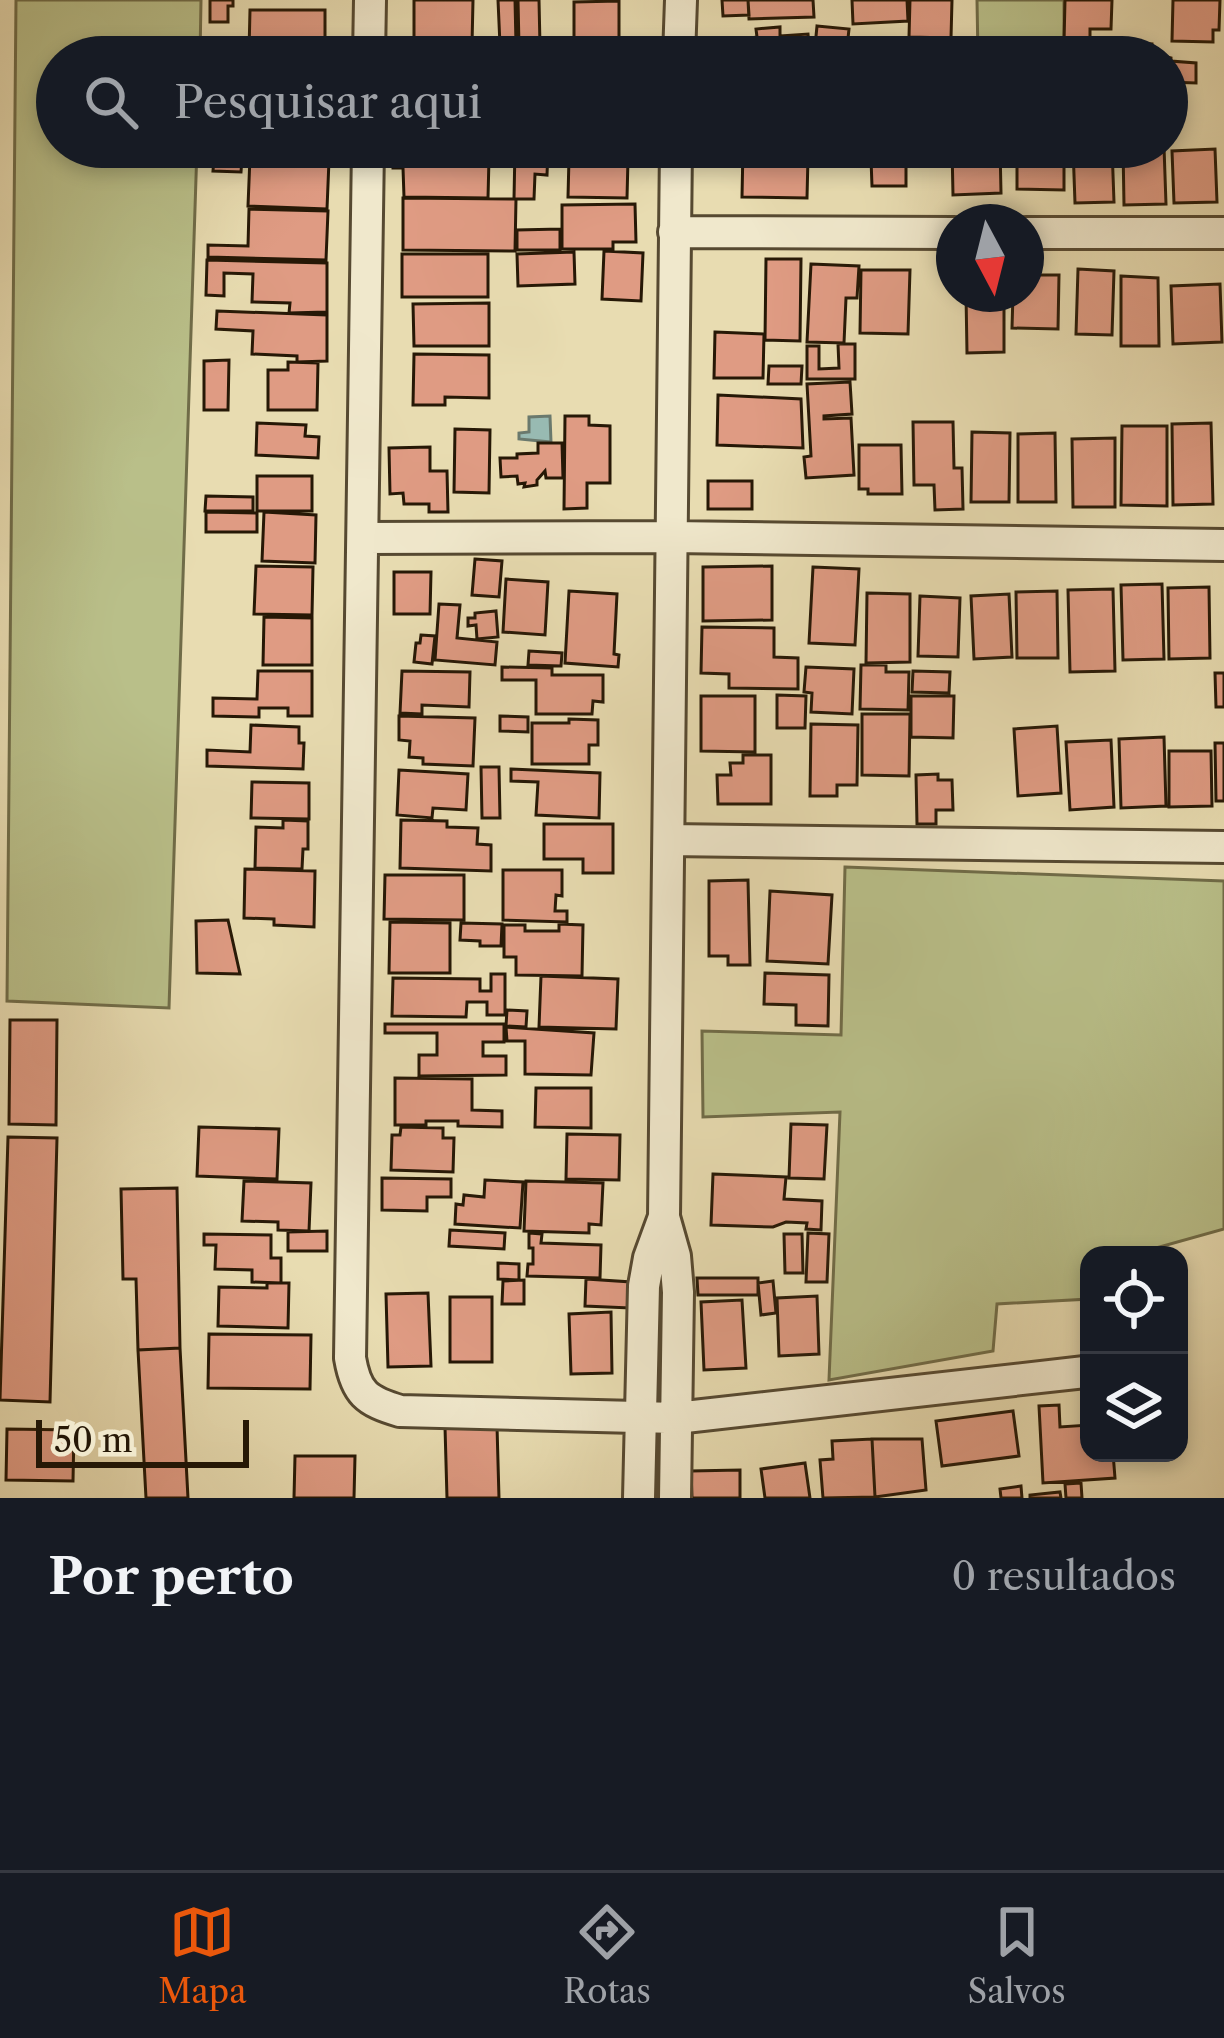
<!DOCTYPE html>
<html lang="pt">
<style>
:root{--surface:#171b24;--page:#242831;--text:#f1f3f6;--muted:#9ea1a6;--line:#363941;--accent:#ea580c}
body{margin:0;font-family:"Libre Caslon Text",serif;background:var(--page);color:var(--text)}
.controls{position:absolute;right:36px;bottom:36px;display:grid;overflow:hidden;border-radius:24px;box-shadow:0 6px 18px #0003}
.controls button{width:108px;height:108px;display:grid;place-items:center;padding:0;border:0;border-bottom:3px solid var(--line);background:var(--surface);color:var(--text);font:60px sans-serif}
.compass{position:absolute;left:936px;top:204px;width:108px;height:108px;border-radius:50%;background:var(--surface);box-shadow:0 6px 18px #0003;rotate:173deg}
.scale{position:absolute;left:36px;bottom:30px;width:213px;box-sizing:border-box;padding-left:12px;border:6px solid #261806;border-top:0;font-size:33px;line-height:42px;white-space:nowrap;color:#261806;-webkit-text-stroke:9px #f0e8cc;paint-order:stroke}
.list{margin:0;padding:0;list-style:none}
h2{display:flex;justify-content:space-between;align-items:center;height:156px;margin:0;padding:0 48px;font-size:51px}
h2 small{font-size:39px;font-weight:400;color:var(--muted)}
.icon{flex:none;width:66px;height:66px;fill:none;stroke:currentColor;stroke-width:2;stroke-linecap:round;stroke-linejoin:round}
.map{position:relative;flex:none;width:1224px;height:1498px;overflow:hidden}
.search{position:absolute;background:var(--surface);box-shadow:0 6px 18px #0003;left:36px;right:36px;top:36px;height:132px;display:flex;align-items:center;gap:30px;box-sizing:border-box;padding:0 42px;border-radius:66px;color:var(--muted);font-size:45px}
.sheet{height:372px;background:var(--surface)}
nav{display:flex;justify-content:space-around;align-items:center;box-sizing:border-box;height:168px;border-top:3px solid var(--line);background:var(--surface);font-size:33px;color:var(--muted)}
nav a{display:grid;justify-items:center;gap:6px}
nav .on{color:var(--accent)}
.map>svg:first-child{display:block}
.green{fill:#b9bf89;stroke:#706c48;stroke-width:3}
.water{fill:#98bab2;stroke:#6a796d;stroke-width:3}
.building{fill:#df9b83;stroke:#261806;stroke-width:3}
.lines{fill:none;stroke-linecap:round;stroke-linejoin:round}
.street-casing{stroke:#564931;stroke-width:36}
.street{stroke:#f0e8cc;stroke-width:30}
</style>
<div class="map">
<svg width="1224" height="1498" viewBox="0 0 1224 1498">
<rect width="100%" height="100%" fill="#e8dcb1"/>
<filter id="stains"><feTurbulence type="fractalNoise" baseFrequency=".00167" numOctaves="4"/><feColorMatrix values="0 0 0 0 .2 0 0 0 0 .09 0 0 0 0 .02 0 0 0 .5 -.17"/></filter>
<radialGradient id="worn" r=".72"><stop offset=".6" stop-color="#630" stop-opacity="0"/><stop offset="1" stop-color="#630" stop-opacity=".3"/></radialGradient>
<path class="green" d="M 16,0 L 201,0 L 200,57 L 57,57 L 57,147 L 197,147 L 169,1008 L 7,1001 Z
M 977,0 L 1064,0 L 1064,57 L 978,57 Z
M 845,867 L 1224,881 L 1224,1229 L 1131,1255 L 1089,1255 L 1089,1299 L 997,1304 L 993,1351 L 829,1380 L 840,1112 L 703,1117 L 702,1031 L 841,1035 Z"/>
<path class="water" d="M 550,416 L 551,442 L 519,439 L 519,433 L 529,432 L 529,417 Z"/>
<path class="building" d="M 210,0 L 233,0 L 233,6 L 228,6 L 228,22 L 210,22 Z
M 414,0 L 473,0 L 472,45 L 414,44 Z
M 498,0 L 515,0 L 516,44 L 500,45 Z
M 518,0 L 539,0 L 540,46 L 519,46 Z
M 722,0 L 748,0 L 749,15 L 723,16 Z
M 748,0 L 813,0 L 814,17 L 749,19 Z
M 852,0 L 907,0 L 908,21 L 853,24 Z
M 910,0 L 952,0 L 951,38 L 909,37 Z
M 1065,0 L 1112,0 L 1111,29 L 1090,29 L 1090,43 L 1064,43 Z
M 1173,0 L 1220,0 L 1219,30 L 1213,30 L 1213,42 L 1172,41 Z
M 619,1 L 619,43 L 574,43 L 574,2 Z
M 250,10 L 325,10 L 325,53 L 249,52 Z
M 817,26 L 849,29 L 846,57 L 814,57 Z
M 780,27 L 780,36 L 808,34 L 810,57 L 752,57 L 751,38 L 757,37 L 756,29 Z
M 1121,42 L 1152,44 L 1152,57 L 1158,57 L 1120,57 Z
M 498,46 L 514,46 L 514,57 L 498,57 Z
M 624,49 L 624,57 L 562,57 L 563,50 Z
M 417,53 L 474,54 L 473,57 L 417,57 Z
M 1167,57 L 1171,58 L 1171,61 L 1196,63 L 1196,83 L 1167,82 Z
M 257,147 L 328,147 L 327,157 L 292,156 L 292,148 Z
M 743,147 L 795,147 L 794,156 L 808,157 L 807,198 L 742,197 Z
M 863,147 L 906,147 L 906,186 L 872,186 L 871,159 L 863,159 Z
M 952,147 L 1000,147 L 1001,193 L 953,195 Z
M 1017,147 L 1053,147 L 1053,150 L 1064,150 L 1064,190 L 1017,189 Z
M 1073,147 L 1112,147 L 1114,202 L 1075,203 Z
M 1123,147 L 1164,147 L 1166,204 L 1124,205 Z
M 515,148 L 548,149 L 547,175 L 535,174 L 534,199 L 514,199 Z
M 393,149 L 435,150 L 435,157 L 489,158 L 488,198 L 404,197 L 403,168 L 393,168 Z
M 1215,149 L 1217,202 L 1174,203 L 1172,151 Z
M 250,157 L 329,160 L 327,209 L 248,206 Z
M 214,158 L 242,158 L 241,172 L 213,171 Z
M 569,158 L 628,159 L 627,198 L 568,197 Z
M 403,198 L 516,199 L 515,251 L 403,250 Z
M 635,204 L 636,242 L 613,242 L 613,249 L 562,249 L 562,205 Z
M 249,209 L 328,211 L 326,260 L 208,257 L 208,245 L 248,246 Z
M 560,229 L 560,250 L 517,250 L 517,230 Z
M 604,251 L 643,253 L 641,301 L 602,299 Z
M 574,252 L 575,284 L 518,286 L 517,254 Z
M 402,254 L 488,254 L 488,297 L 402,297 Z
M 766,259 L 801,259 L 800,341 L 765,340 Z
M 207,260 L 327,263 L 327,312 L 289,313 L 290,303 L 252,302 L 253,274 L 224,273 L 224,296 L 206,295 Z
M 811,264 L 859,266 L 857,298 L 846,298 L 844,343 L 807,342 Z
M 1078,269 L 1114,271 L 1112,335 L 1076,334 Z
M 861,270 L 910,270 L 908,334 L 860,333 Z
M 1026,275 L 1059,275 L 1058,329 L 1012,328 L 1013,294 L 1026,294 Z
M 1121,276 L 1158,278 L 1159,346 L 1121,346 Z
M 1220,284 L 1222,342 L 1173,344 L 1171,286 Z
M 966,294 L 1004,294 L 1004,352 L 967,353 Z
M 489,303 L 489,346 L 414,346 L 413,304 Z
M 217,311 L 327,315 L 327,361 L 297,362 L 297,356 L 252,354 L 253,331 L 216,329 Z
M 715,332 L 764,334 L 763,378 L 714,378 Z
M 838,344 L 855,344 L 855,379 L 807,379 L 807,346 L 819,346 L 819,369 L 839,368 Z
M 414,354 L 489,355 L 489,398 L 445,397 L 445,405 L 413,405 Z
M 229,360 L 228,410 L 204,410 L 204,361 Z
M 288,362 L 318,363 L 317,410 L 268,410 L 268,370 L 288,370 Z
M 769,366 L 802,366 L 801,384 L 768,384 Z
M 850,382 L 852,414 L 824,416 L 824,419 L 851,418 L 854,475 L 806,478 L 804,457 L 811,456 L 807,384 Z
M 718,395 L 801,399 L 803,448 L 717,445 Z
M 565,416 L 589,416 L 589,425 L 610,426 L 610,483 L 587,483 L 587,508 L 564,509 Z
M 913,422 L 953,422 L 954,468 L 962,468 L 963,509 L 935,510 L 934,485 L 914,485 Z
M 257,423 L 306,425 L 305,436 L 319,437 L 318,458 L 256,455 Z
M 1211,423 L 1213,504 L 1173,505 L 1172,424 Z
M 1122,426 L 1167,426 L 1167,506 L 1121,505 Z
M 455,429 L 490,430 L 489,493 L 454,492 Z
M 972,432 L 1010,433 L 1009,502 L 971,502 Z
M 1055,433 L 1056,502 L 1018,502 L 1018,434 Z
M 1115,438 L 1115,507 L 1073,507 L 1072,439 Z
M 538,443 L 562,443 L 563,478 L 546,478 L 545,471 L 537,480 L 537,485 L 524,487 L 525,483 L 518,484 L 517,476 L 501,477 L 500,458 L 517,458 L 517,454 L 538,453 Z
M 859,445 L 901,445 L 902,494 L 868,494 L 868,489 L 859,489 Z
M 430,447 L 430,471 L 447,471 L 448,512 L 429,512 L 429,504 L 404,504 L 403,493 L 390,494 L 389,448 Z
M 257,476 L 312,476 L 312,511 L 257,511 Z
M 708,481 L 752,481 L 752,509 L 708,509 Z
M 206,496 L 253,497 L 253,511 L 205,511 Z
M 206,512 L 257,513 L 257,532 L 206,532 Z
M 264,512 L 316,515 L 315,563 L 262,561 Z
M 475,559 L 502,561 L 499,597 L 472,595 Z
M 256,566 L 313,567 L 312,615 L 254,614 Z
M 772,566 L 772,620 L 703,621 L 703,567 Z
M 813,567 L 859,569 L 855,645 L 809,643 Z
M 394,572 L 431,572 L 430,614 L 394,614 Z
M 506,579 L 548,582 L 545,635 L 503,632 Z
M 1162,584 L 1164,659 L 1123,660 L 1121,585 Z
M 1209,587 L 1210,658 L 1169,659 L 1168,588 Z
M 1113,589 L 1115,671 L 1070,672 L 1068,590 Z
M 569,591 L 617,594 L 614,654 L 619,655 L 618,667 L 565,663 Z
M 1057,591 L 1058,658 L 1017,658 L 1016,592 Z
M 867,593 L 910,594 L 910,662 L 866,663 Z
M 1009,594 L 1012,657 L 974,659 L 971,596 Z
M 920,596 L 960,598 L 958,657 L 918,656 Z
M 439,604 L 460,605 L 457,638 L 497,642 L 495,665 L 435,660 Z
M 496,611 L 498,637 L 477,639 L 476,625 L 468,626 L 468,618 L 475,618 L 475,613 Z
M 264,617 L 312,618 L 312,665 L 263,665 Z
M 702,627 L 774,628 L 774,657 L 798,658 L 798,689 L 729,688 L 729,674 L 701,673 Z
M 421,635 L 435,636 L 432,664 L 414,662 L 416,643 L 420,643 Z
M 529,651 L 562,653 L 561,666 L 528,665 Z
M 861,665 L 886,665 L 886,672 L 909,672 L 908,710 L 860,709 Z
M 502,667 L 552,668 L 552,675 L 603,675 L 603,702 L 593,701 L 592,714 L 536,714 L 536,680 L 502,680 Z
M 806,667 L 854,669 L 852,714 L 811,712 L 812,693 L 804,692 Z
M 258,671 L 312,671 L 312,716 L 288,716 L 288,708 L 259,708 L 259,717 L 213,716 L 213,698 L 257,699 Z
M 402,671 L 470,672 L 469,707 L 422,705 L 422,714 L 400,713 Z
M 913,671 L 950,672 L 949,693 L 912,692 Z
M 1215,673 L 1224,673 L 1224,707 L 1216,707 Z
M 777,695 L 806,696 L 805,728 L 777,728 Z
M 701,696 L 755,696 L 755,752 L 701,751 Z
M 911,696 L 954,696 L 953,738 L 911,737 Z
M 862,714 L 910,714 L 909,776 L 862,775 Z
M 399,716 L 475,718 L 473,766 L 423,764 L 423,758 L 409,757 L 410,741 L 399,740 Z
M 500,716 L 528,717 L 528,732 L 500,731 Z
M 569,719 L 598,720 L 598,745 L 589,745 L 589,764 L 532,764 L 532,723 L 569,723 Z
M 811,724 L 858,725 L 857,785 L 837,785 L 837,796 L 810,796 Z
M 251,725 L 299,727 L 299,743 L 304,743 L 303,769 L 207,766 L 207,750 L 250,752 Z
M 1057,726 L 1061,793 L 1018,796 L 1014,729 Z
M 1164,737 L 1166,806 L 1121,808 L 1119,739 Z
M 1111,740 L 1114,807 L 1070,810 L 1066,742 Z
M 1215,743 L 1224,743 L 1224,801 L 1216,801 Z
M 1169,751 L 1211,751 L 1212,806 L 1169,807 Z
M 743,755 L 771,755 L 771,804 L 718,804 L 717,775 L 731,775 L 730,763 L 743,763 Z
M 481,767 L 499,767 L 500,818 L 482,818 Z
M 511,769 L 600,773 L 599,818 L 536,815 L 538,782 L 511,781 Z
M 399,770 L 468,774 L 466,810 L 433,808 L 432,818 L 397,815 Z
M 938,774 L 938,780 L 952,780 L 953,810 L 936,810 L 936,824 L 917,824 L 916,775 Z
M 252,782 L 309,783 L 309,819 L 251,818 Z
M 283,820 L 308,821 L 308,849 L 303,849 L 302,869 L 255,868 L 256,827 L 283,828 Z
M 401,820 L 447,821 L 447,827 L 478,828 L 477,844 L 491,845 L 491,871 L 400,868 Z
M 544,824 L 613,824 L 613,873 L 583,873 L 583,859 L 544,859 Z
M 245,869 L 315,871 L 314,927 L 274,925 L 274,919 L 244,918 Z
M 503,870 L 562,870 L 562,896 L 556,895 L 555,911 L 567,911 L 567,922 L 503,920 Z
M 385,875 L 464,875 L 464,920 L 384,919 Z
M 748,880 L 750,965 L 728,965 L 728,956 L 709,956 L 709,881 Z
M 770,891 L 832,895 L 828,964 L 767,961 Z
M 228,920 L 240,974 L 197,973 L 196,921 Z
M 390,922 L 450,923 L 450,973 L 389,973 Z
M 461,923 L 502,924 L 501,946 L 480,946 L 480,941 L 460,940 Z
M 559,924 L 583,925 L 582,976 L 516,975 L 516,957 L 504,957 L 504,925 L 525,925 L 525,931 L 559,931 Z
M 765,973 L 829,975 L 828,1026 L 796,1025 L 796,1005 L 764,1004 Z
M 491,974 L 505,974 L 505,1015 L 487,1015 L 487,1002 L 467,1002 L 466,1017 L 392,1016 L 393,978 L 480,979 L 480,991 L 491,991 Z
M 541,976 L 618,979 L 616,1029 L 539,1027 Z
M 507,1010 L 527,1011 L 526,1027 L 506,1026 Z
M 10,1020 L 57,1020 L 56,1125 L 9,1124 Z
M 385,1024 L 504,1024 L 504,1042 L 483,1042 L 483,1056 L 506,1056 L 506,1075 L 419,1076 L 419,1055 L 437,1055 L 437,1033 L 385,1033 Z
M 506,1027 L 594,1033 L 591,1075 L 525,1074 L 525,1041 L 507,1041 Z
M 395,1078 L 472,1079 L 472,1110 L 502,1111 L 502,1127 L 458,1126 L 458,1121 L 426,1121 L 426,1125 L 395,1125 Z
M 536,1088 L 591,1088 L 591,1128 L 535,1127 Z
M 791,1124 L 827,1125 L 824,1179 L 789,1178 Z
M 199,1127 L 279,1129 L 277,1179 L 197,1176 Z
M 401,1127 L 443,1128 L 443,1138 L 454,1138 L 453,1172 L 391,1170 L 392,1135 L 400,1135 Z
M 567,1134 L 620,1135 L 619,1180 L 566,1179 Z
M 8,1137 L 57,1138 L 50,1402 L 0,1400 Z
M 713,1174 L 786,1177 L 784,1199 L 822,1201 L 821,1230 L 806,1229 L 807,1223 L 786,1222 L 773,1227 L 711,1225 Z
M 382,1178 L 451,1179 L 451,1197 L 427,1197 L 427,1211 L 382,1210 Z
M 485,1180 L 523,1182 L 520,1228 L 455,1224 L 456,1204 L 463,1205 L 464,1195 L 484,1197 Z
M 244,1181 L 311,1183 L 309,1231 L 278,1230 L 278,1222 L 242,1221 Z
M 526,1181 L 603,1183 L 601,1225 L 589,1224 L 589,1233 L 524,1231 Z
M 177,1188 L 180,1348 L 138,1350 L 136,1279 L 123,1279 L 121,1189 Z
M 450,1230 L 505,1233 L 504,1249 L 449,1246 Z
M 327,1231 L 327,1251 L 288,1251 L 288,1232 Z
M 529,1233 L 542,1234 L 541,1243 L 601,1245 L 600,1278 L 527,1276 L 528,1264 L 533,1264 L 533,1248 L 529,1248 Z
M 808,1233 L 829,1234 L 827,1282 L 806,1282 Z
M 204,1234 L 271,1235 L 271,1258 L 281,1258 L 281,1283 L 252,1282 L 252,1270 L 215,1269 L 216,1245 L 204,1245 Z
M 784,1234 L 802,1234 L 803,1273 L 785,1273 Z
M 498,1263 L 519,1264 L 519,1280 L 498,1279 Z
M 697,1278 L 758,1278 L 758,1295 L 698,1295 Z
M 586,1279 L 631,1282 L 630,1308 L 585,1306 Z
M 524,1280 L 524,1304 L 502,1304 L 503,1281 Z
M 773,1281 L 776,1313 L 761,1315 L 758,1283 Z
M 267,1283 L 289,1283 L 288,1328 L 218,1326 L 219,1287 L 267,1288 Z
M 428,1293 L 431,1366 L 388,1367 L 386,1294 Z
M 817,1296 L 819,1354 L 779,1356 L 777,1298 Z
M 450,1297 L 492,1297 L 492,1362 L 450,1362 Z
M 742,1300 L 746,1368 L 704,1370 L 701,1302 Z
M 611,1312 L 612,1373 L 571,1374 L 569,1314 Z
M 209,1334 L 311,1335 L 310,1389 L 208,1388 Z
M 180,1348 L 188,1498 L 146,1498 L 138,1350 Z
M 1059,1405 L 1060,1427 L 1089,1425 L 1089,1453 L 1113,1453 L 1115,1478 L 1043,1483 L 1039,1406 Z
M 1013,1411 L 1019,1456 L 942,1466 L 936,1421 Z
M 497,1426 L 499,1498 L 447,1498 L 445,1427 Z
M 7,1429 L 74,1430 L 73,1481 L 6,1480 Z
M 872,1439 L 922,1439 L 926,1490 L 875,1497 Z
M 872,1439 L 875,1497 L 823,1498 L 820,1460 L 833,1459 L 832,1441 Z
M 295,1456 L 355,1456 L 354,1498 L 294,1498 Z
M 805,1463 L 810,1498 L 765,1498 L 761,1469 Z
M 740,1470 L 740,1498 L 692,1498 L 691,1471 Z
M 1081,1483 L 1082,1498 L 1066,1498 L 1065,1484 Z
M 1021,1486 L 1022,1498 L 1001,1498 L 1000,1489 Z
M 1060,1492 L 1061,1498 L 1030,1498 L 1030,1495 Z"/>
<g class="lines">
<g class="street-casing">
<path id="street" d="M 369,57 L 370,0
M 679,57 L 681,0
M 368,147 L 350,1358 C 356,1393 366,1401 400,1411 L 676,1418 L 1085,1372
M 674,232 L 954,233
M 1026,233 L 1224,233
M 363,538 L 671,537 L 1224,545
M 669,840 L 1224,847
M 639,1498 L 644,1286 L 649,1258 L 664,1217
M 675,1498 L 678,1292 L 675,1256 L 664,1217 L 676,147"/>
</g>
<use href="#street" class="street"/>
</g>
<rect width="100%" height="100%" filter="url(#stains)"/>
<rect width="100%" height="100%" fill="url(#worn)"/>
</svg>
<div class="controls">
<button><svg class="icon" aria-label="locate" viewBox="0 0 24 24"><circle cx="12" cy="12" r="6"/><path d="M12 2v4M12 18v4M2 12h4M18 12h4"/></svg></button>
<button><svg class="icon" aria-label="layers" viewBox="0 0 24 24"><path d="M12 4l9 5-9 5-9-5zM3 14l9 5 9-5"/></svg></button>
</div>
<svg class="compass" viewBox="-18 -18 36 36"><path d="M0-13l5 13h-10z" fill="#e53935"/><path d="M0 13l5-13h-10z" fill="#9ea1a6"/></svg>
<div class="scale">50 m</div>
<div class="search"><svg class="icon" aria-label="search" viewBox="0 0 24 24"><circle cx="10" cy="10" r="6"/><path d="M15 15l6 6"/></svg>Pesquisar aqui</div>
</div>
<section class="sheet">
<h2>Por perto<small>0 resultados</small></h2>
<ul class="list">
</ul>
</section>
<nav>
<a class="on"><svg class="icon" aria-label="map" viewBox="0 0 24 24"><path d="M3 6l6-2 6 2 6-2v14l-6 2-6-2-6 2zM9 4v14M15 6v14"/></svg>Mapa</a>
<a><svg class="icon" aria-label="directions" viewBox="0 0 24 24"><path d="M12 3l9 9-9 9-9-9zM9 14v-3h6M13 9l2 2-2 2"/></svg>Rotas</a>
<a><svg class="icon" aria-label="saved" viewBox="0 0 24 24"><path d="M7 4h10v16l-5-4-5 4z"/></svg>Salvos</a>
</nav>
